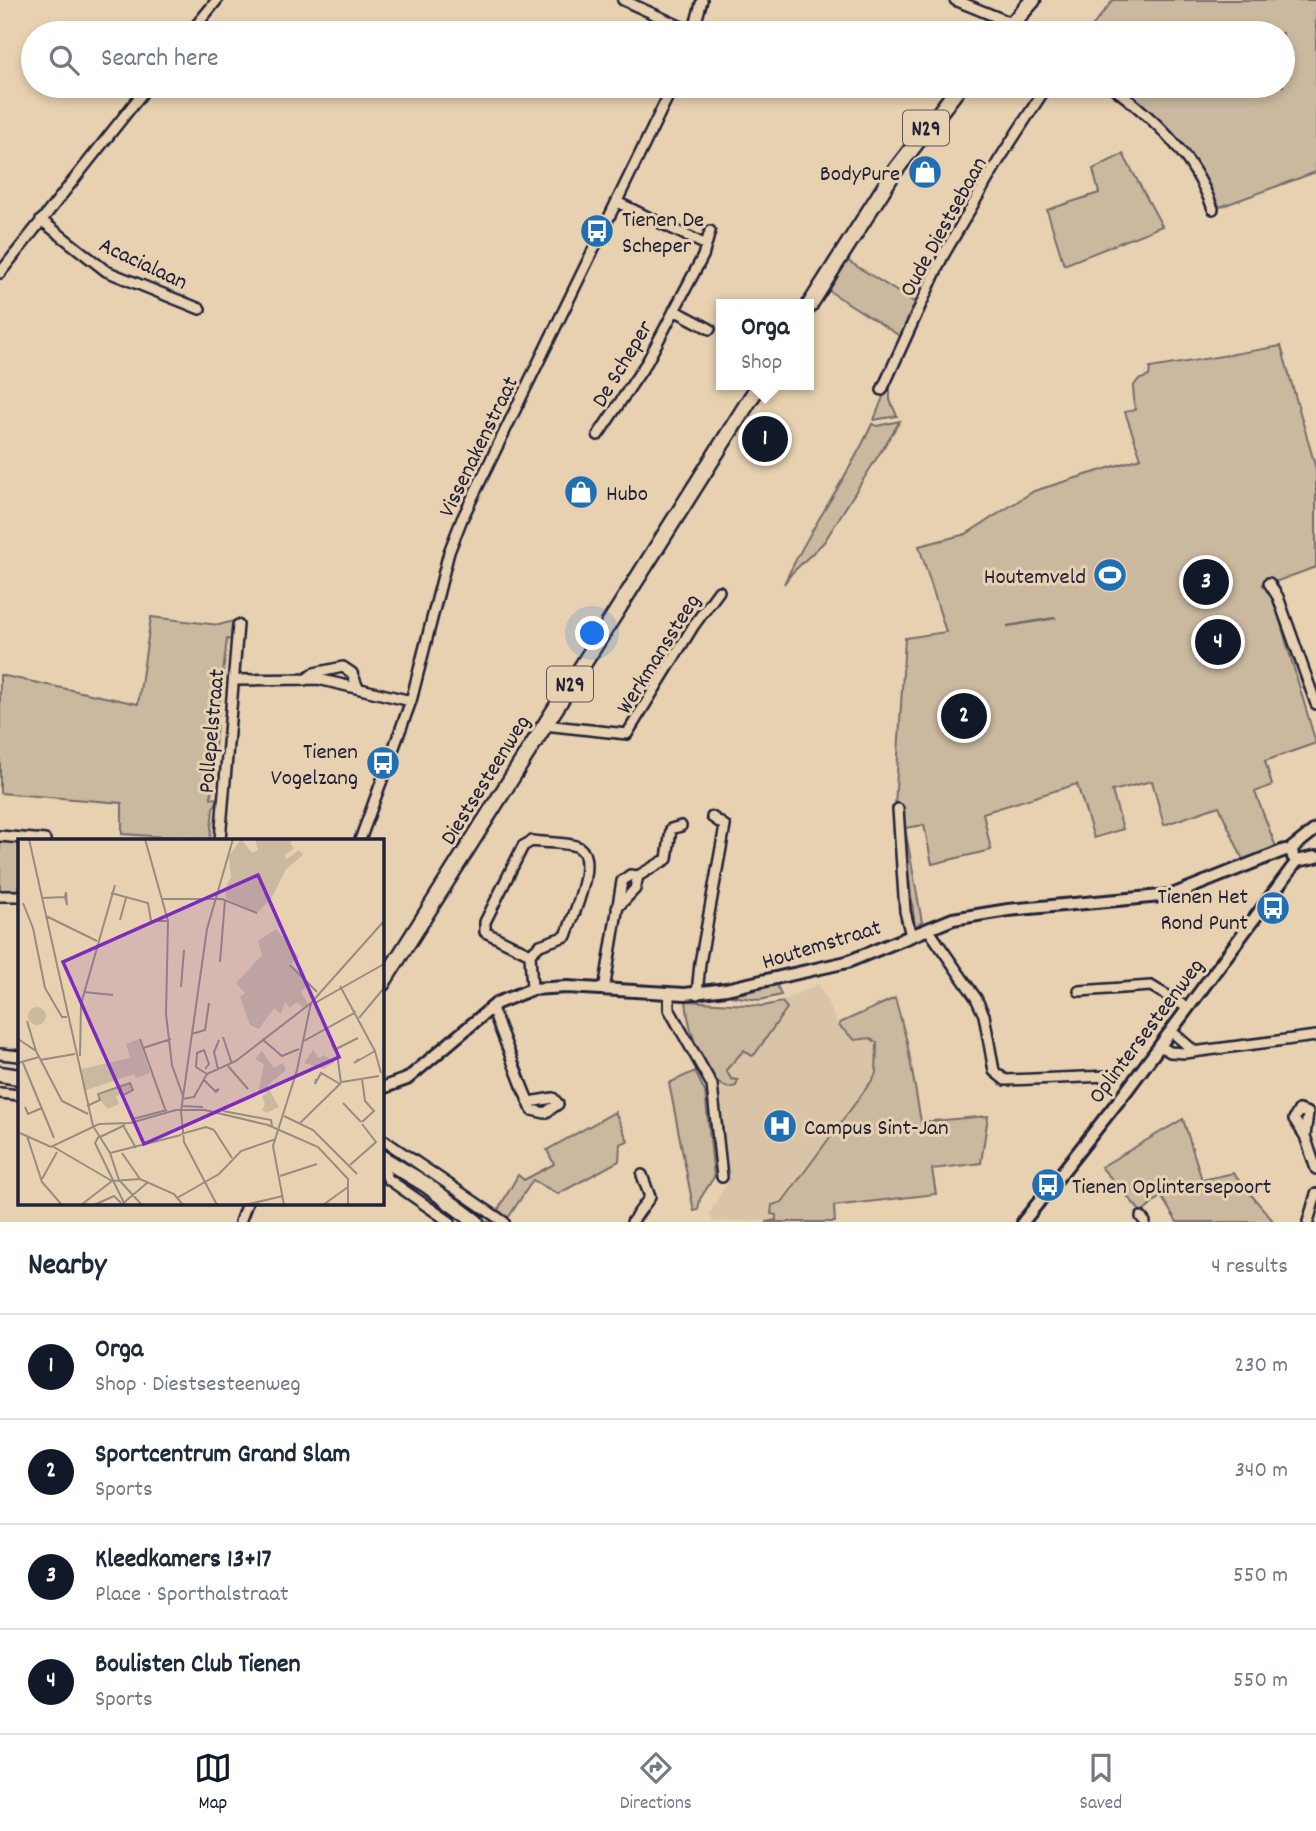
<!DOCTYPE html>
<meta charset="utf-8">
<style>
:root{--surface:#fff;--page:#f2f2f3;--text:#1f2937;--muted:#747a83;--line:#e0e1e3;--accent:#111827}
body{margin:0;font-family:Dekko,sans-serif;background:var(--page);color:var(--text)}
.you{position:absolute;left:593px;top:634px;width:24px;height:24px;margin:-18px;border:5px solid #fff;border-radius:50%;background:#1a73e8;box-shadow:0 0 0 10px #1a73e833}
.badge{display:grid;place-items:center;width:46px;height:46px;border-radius:50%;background:var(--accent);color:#fff;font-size:23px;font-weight:700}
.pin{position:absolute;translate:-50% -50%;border:4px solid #fff;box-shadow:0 2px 7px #0006}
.popup{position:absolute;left:716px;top:299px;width:98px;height:91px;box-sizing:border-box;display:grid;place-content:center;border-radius:0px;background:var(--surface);filter:drop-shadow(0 2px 5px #0005);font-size:23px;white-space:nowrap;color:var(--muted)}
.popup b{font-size:26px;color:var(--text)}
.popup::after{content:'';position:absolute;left:50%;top:100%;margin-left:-14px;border:14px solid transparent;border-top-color:var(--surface)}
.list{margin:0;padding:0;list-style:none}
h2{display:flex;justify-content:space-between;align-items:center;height:91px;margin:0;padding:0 28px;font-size:30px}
h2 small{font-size:23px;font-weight:400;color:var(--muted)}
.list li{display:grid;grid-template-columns:46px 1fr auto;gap:21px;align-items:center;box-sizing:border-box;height:105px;padding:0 28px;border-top:2px solid var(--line)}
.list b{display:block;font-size:26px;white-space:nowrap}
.list p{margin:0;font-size:23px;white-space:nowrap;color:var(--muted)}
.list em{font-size:23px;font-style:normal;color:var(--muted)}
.icon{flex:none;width:38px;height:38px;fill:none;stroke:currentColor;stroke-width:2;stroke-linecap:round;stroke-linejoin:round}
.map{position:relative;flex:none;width:1316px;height:1222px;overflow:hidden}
.search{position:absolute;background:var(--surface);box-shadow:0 4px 10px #0003;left:21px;right:21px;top:21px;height:77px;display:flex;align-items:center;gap:18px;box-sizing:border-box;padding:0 24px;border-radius:38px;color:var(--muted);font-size:26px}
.sheet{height:511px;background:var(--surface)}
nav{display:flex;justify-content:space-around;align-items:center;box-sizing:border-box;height:98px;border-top:2px solid var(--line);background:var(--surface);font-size:19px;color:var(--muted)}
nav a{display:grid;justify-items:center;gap:4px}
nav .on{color:var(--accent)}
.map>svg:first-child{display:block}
.built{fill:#d9c4a7}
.green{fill:#cab89f;stroke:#766d6d;stroke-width:2}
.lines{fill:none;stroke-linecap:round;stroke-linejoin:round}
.stream{stroke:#706769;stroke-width:2.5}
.minor-casing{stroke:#22223b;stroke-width:14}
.tertiary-casing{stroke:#22223b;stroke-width:16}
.primary-casing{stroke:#22223b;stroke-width:19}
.minor{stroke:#e7d1b0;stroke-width:9}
.tertiary{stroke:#e7d1b0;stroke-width:10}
.primary{stroke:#e7d1b0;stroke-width:14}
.labels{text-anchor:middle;stroke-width:6;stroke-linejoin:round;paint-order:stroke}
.shield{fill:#e7d1b0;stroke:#5d565e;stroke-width:2}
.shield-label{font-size:21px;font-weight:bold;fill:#22223b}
.poi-label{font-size:23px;fill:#22223b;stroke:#e7d1b0;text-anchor:end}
.street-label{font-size:23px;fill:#22223b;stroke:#e7d1b0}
.inset-road{fill:none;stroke:#988b81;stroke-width:2}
.view{fill:#7b2cbf;fill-opacity:0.15;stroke:#7b2cbf;stroke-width:3.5}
.inset-edge{fill:none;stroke:#22223b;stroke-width:3.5}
</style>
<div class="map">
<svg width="1316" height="1222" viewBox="0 0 1316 1222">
<rect width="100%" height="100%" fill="#e7d1b0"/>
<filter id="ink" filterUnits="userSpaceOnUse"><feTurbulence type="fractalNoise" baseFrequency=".0143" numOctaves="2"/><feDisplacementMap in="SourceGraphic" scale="14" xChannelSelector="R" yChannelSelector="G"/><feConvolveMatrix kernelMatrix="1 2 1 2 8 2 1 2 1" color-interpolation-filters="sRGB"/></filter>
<g filter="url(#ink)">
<path class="built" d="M 819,984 L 839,1027 L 855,1040 L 870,1038 L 877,1043 L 876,1073 L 777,1205 L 776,1220 L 713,1222 L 710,1213 L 727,1183 L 720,1084 L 733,1088 L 738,1080 L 731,1079 L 726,1070 L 786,1005 L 782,1001 Z"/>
<path class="green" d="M 1113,0 L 1316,0 L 1316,172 L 1220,207 L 1192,158 L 1116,86 L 1283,86 L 1283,33 L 1087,33 Z
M 1123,154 L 1162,226 L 1064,265 L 1047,210 L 1099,193 L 1093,169 Z
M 845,259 L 917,304 L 903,338 L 826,289 Z
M 1281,346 L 1316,469 L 1316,567 L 1269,584 L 1316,743 L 1265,761 L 1272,785 L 1255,792 L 1276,847 L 1243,860 L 1219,806 L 1164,825 L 1152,781 L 1112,791 L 1123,829 L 1094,838 L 1077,784 L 983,813 L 991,850 L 932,864 L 924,825 L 905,828 L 922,922 L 915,926 L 902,823 L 894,823 L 905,638 L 946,632 L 919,546 L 966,534 L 1034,491 L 1141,458 L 1125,412 L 1135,410 L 1133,387 L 1138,380 L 1149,376 L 1150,368 Z
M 890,379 L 890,400 L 897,416 L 874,420 Z
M 900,421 L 824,542 L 792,573 L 784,584 C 809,528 847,480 872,424 L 877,426 Z
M 151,617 L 219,625 L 237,620 L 235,640 L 227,639 L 218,716 L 204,721 L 214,719 L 217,722 L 211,798 L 219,799 L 213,808 L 210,840 L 122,834 L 122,803 L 0,793 L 0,675 L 138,704 Z
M 0,838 L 19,840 L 19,894 L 0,894 Z
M 777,985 L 781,995 L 760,1000 L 730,996 Z
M 895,998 L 907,1042 L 921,1122 L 988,1116 L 981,1163 L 932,1169 L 936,1194 L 834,1206 L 835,1222 L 766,1222 L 776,1220 L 776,1215 L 771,1214 L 772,1205 L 782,1202 L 873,1079 L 876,1073 L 877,1043 L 870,1038 L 855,1040 L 839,1026 L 840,1023 Z
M 686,1001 L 763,1006 L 782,1002 L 787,1008 L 755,1054 L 752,1056 L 744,1050 L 726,1070 L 731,1079 L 738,1080 L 736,1086 L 729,1088 C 702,1080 688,1026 686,1001 Z
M 695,1071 L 705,1092 L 714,1177 L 700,1199 L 698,1210 L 694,1211 L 669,1083 Z
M 615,1112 L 628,1141 L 620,1144 L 619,1161 L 558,1194 L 533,1180 L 508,1218 L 498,1210 L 518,1175 L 524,1180 L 554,1164 L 547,1150 Z
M 1183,1119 L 1202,1180 L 1233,1173 L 1274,1222 L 1177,1222 L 1161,1196 L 1142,1213 L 1101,1167 Z
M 382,1142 L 498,1222 L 483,1222 L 382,1150 Z"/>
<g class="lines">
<path class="stream" d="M 1008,626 L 1055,618"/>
<g class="minor-casing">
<path id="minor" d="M 623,0 L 693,32
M 955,0 L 1036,33
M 190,33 L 217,0
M 693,33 L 702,0
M 1111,86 C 1156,120 1194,156 1213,209
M 617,202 L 706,245
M 41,220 L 106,271 L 200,309
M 0,273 L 148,86
M 674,310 L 710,329
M 882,390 L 943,256 L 999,160 L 1047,86
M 598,435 L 647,362 L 703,256 L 710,231
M 1269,583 L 1278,597 L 1316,704
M 234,680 L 318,679 L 411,701
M 305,680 L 314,673 L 343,667 L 352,673 L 358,688
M 544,725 L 627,734 L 694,625 L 719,591
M 898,809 L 905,911 L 911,936
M 0,836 L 45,840
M 220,840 L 238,625
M 360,840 L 411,701 L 449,552 L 462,519 L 673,86
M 532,841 C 545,843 563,842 576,846 C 601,855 572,918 566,936 L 540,945 L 530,954 L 485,932 L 485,922 L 523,846 Z
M 0,896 L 19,896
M 617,908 L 635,889 L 638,876
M 928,929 L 976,998 L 984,1015 L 994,1071 L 1005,1080 L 1109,1076
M 530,954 L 532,989
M 604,990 L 622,881 L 630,875 L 638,876 L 667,859 L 671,829 L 681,826
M 1079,991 L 1151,986 L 1188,1008
M 669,993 L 669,1009 L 712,1085 L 722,1177
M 697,994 L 700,963 L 725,826 L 712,817
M 492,1008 L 524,1091 L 532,1110 L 545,1113 L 558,1104 L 553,1098 L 529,1102
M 1171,1031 L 1194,1051
M 1160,1046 L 1170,1052 L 1185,1053 L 1316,1036
M 0,1054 L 19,1056
M 0,1093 L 19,1095
M 1305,1136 L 1308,1113 L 1299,1110 L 1294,1119 L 1305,1136 L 1316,1169
M 382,1139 L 504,1222
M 383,1168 L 388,1179 L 450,1222
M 1141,1217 L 1145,1222
M 240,1222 L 247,1203
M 632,1222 L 650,1197 L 642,1175
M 1308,1222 L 1316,1194"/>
</g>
<g class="tertiary-casing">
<path id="tertiary" d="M 1293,857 L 1292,848 L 1316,829
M 1297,861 L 1316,857
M 382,1088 L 407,1079 L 497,1003 L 532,989 L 567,987 L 685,994 L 726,989 L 847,962 L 953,919 L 1008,910 L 1172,895 L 1285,850 L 1292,851
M 1023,1222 L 1127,1090 L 1297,861"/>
</g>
<g class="primary-casing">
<path id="primary" d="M 1004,33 L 1033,0
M 809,306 L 894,172 L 960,86
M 382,984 L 759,385
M 0,1074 L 19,1077
M 382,1158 L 425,1184 L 476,1222"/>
</g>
<use href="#minor" class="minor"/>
<use href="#tertiary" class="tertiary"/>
<use href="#primary" class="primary"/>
</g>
</g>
<defs>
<g id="shop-disc" transform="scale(1.75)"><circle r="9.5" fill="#1f6fb2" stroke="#e7d1b0"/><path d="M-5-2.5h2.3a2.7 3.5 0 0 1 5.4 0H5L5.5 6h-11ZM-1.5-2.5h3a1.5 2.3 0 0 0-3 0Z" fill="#fff"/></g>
<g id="bus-disc" transform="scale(1.75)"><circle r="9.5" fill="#1f6fb2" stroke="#e7d1b0"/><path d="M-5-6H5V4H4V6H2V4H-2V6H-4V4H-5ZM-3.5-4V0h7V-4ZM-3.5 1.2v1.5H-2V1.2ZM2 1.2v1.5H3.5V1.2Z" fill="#fff"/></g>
<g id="stadium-disc" transform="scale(1.75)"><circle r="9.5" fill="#1f6fb2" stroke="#e7d1b0"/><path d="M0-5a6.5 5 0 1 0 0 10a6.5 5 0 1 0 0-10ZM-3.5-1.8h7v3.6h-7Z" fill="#fff"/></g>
<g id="hospital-disc" transform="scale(1.75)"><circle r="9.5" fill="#1f6fb2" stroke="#e7d1b0"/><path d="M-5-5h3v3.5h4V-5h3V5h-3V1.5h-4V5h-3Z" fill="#fff"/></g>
</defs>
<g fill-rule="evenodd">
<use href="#shop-disc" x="925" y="172"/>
<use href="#bus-disc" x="597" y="231"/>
<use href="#shop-disc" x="581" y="492"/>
<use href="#stadium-disc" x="1110" y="575"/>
<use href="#bus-disc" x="383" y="763"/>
<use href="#bus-disc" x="1273" y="908"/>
<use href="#hospital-disc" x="780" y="1126"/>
<use href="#bus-disc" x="1048" y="1185"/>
</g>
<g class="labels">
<g class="shield">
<rect x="903" y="110.5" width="46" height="35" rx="5"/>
<rect x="547" y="666.5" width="46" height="35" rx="5"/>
</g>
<g class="shield-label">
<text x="926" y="135">N29</text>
<text x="570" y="691">N29</text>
</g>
<g class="poi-label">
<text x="900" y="180">BodyPure</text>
<text x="622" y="226" text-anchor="start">Tienen De<tspan x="622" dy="26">Scheper</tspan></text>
<text x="606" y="500" text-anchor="start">Hubo</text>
<text x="1086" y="583">Houtemveld</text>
<text x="358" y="758">Tienen<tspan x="358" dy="26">Vogelzang</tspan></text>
<text x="1248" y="903">Tienen Het<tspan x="1248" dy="26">Rond Punt</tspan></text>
<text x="804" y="1134" text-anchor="start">Campus Sint-Jan</text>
<text x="1072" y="1193" text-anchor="start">Tienen Oplintersepoort</text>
</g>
<g class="street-label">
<text transform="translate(942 226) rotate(-61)" y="8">Oude Diestsebaan</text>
<text transform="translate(144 262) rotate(25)" y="8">Acacialaan</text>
<text transform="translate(621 363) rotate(-59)" y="8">De Scheper</text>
<text transform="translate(477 446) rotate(-64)" y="8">Vissenakenstraat</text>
<text transform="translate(657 653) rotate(-58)" y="8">Werkmanssteeg</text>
<text transform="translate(210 731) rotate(-85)" y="8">Pollepelstraat</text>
<text transform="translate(484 779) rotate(-58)" y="8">Diestsesteenweg</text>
<text transform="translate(821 943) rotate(-17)" y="8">Houtemstraat</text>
<text transform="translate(1145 1030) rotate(-53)" y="8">Oplintersesteenweg</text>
</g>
</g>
<g transform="translate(18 839)">
<rect width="366" height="366" fill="#e7d1b0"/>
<path d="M 223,0 L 234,14 L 240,11 L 237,0 L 275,0 L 272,5 L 276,9 L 267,16 L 269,20 L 281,11 L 285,16 L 268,30 L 253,60 L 240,73 L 208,60 L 208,49 L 202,47 L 208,48 L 213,38 L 211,17 ZM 258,90 L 281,118 L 272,126 L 290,146 L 283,153 L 290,165 L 286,169 L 279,163 L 272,169 L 267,163 L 263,175 L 256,169 L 241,190 L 232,186 L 222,158 L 227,154 L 218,144 L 244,116 L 240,102 ZM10 177a9 9 0 1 1 18 0a9 9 0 1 1-18 0ZM 121,200 L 132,234 L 118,239 L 116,235 L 66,252 L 63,230 L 112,219 L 108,205 ZM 295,211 L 301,219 L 306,216 L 317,223 L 306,230 L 286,224 ZM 244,212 L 256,229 L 265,224 L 268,231 L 249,247 L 261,268 L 248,274 L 245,271 L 241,278 L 247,265 L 244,257 L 251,253 L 240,254 L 246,225 L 237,220 ZM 111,244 L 115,250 L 98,257 L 101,265 L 90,270 L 85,265 L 80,256 Z" fill="#cab89f"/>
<path class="inset-road" d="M 11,0 L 75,287M 127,0 L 150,82 L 148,175 L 154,226 L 165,257M 93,54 L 130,64 L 133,82 L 150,82M 24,59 L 47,58 L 48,53 L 49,66 L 47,58M 145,60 L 204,60 L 239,74M 5,64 L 15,89 L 27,149 L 44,178 L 49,178M 28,77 L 79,102M 102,81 L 108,59M 202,123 L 207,61M 272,126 L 299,153M 322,147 L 357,212 L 363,234M 163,148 L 166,111M 66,153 L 95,156M 297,164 L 366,125M 341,179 L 366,149M 9,182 L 18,212M 174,195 L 187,191 L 191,164M 205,198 L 214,225M 0,200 L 18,212 L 44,262 L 70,275M 122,200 L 147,270M 244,200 L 264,217 L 281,210M 286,202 L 338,173M 314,206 L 319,214 L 323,244M 125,209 L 153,200M 318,210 L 340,199M 62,217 L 63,165 L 97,46M 341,220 L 336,224 L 357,212M 22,221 L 57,215M 0,224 L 21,218M 5,224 L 36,299M 210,227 L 230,250M 187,230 L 191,225 L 186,211 L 179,214 L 178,228 L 189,235M 200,230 L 196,213 L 201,201M 185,240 L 198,253 L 201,250 L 197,252M 298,240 L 297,245 L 303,234 L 322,245M 344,240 L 347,262 L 356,272 L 344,283M 324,243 L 361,237M 164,260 L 176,258 L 189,235 L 218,222 L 293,164M 325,264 L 343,283M 69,267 L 82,261 L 80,255 L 112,244 L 115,251 L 103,257M 164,267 L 185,268M 7,268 L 10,275 L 24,269M 163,272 L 166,303 L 199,366M 163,272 L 189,90 L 215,0M 205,272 L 253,281 L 254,287M 266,277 L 295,291 L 339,335M 115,280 L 149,271M 282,284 L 323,244M 75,287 L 92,314 L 101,341 L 124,366M 106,288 L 118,309M 196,291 L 214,319M 2,294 L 33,308 L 81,285 L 112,284 L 158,271 L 187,271 L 250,286 L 300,308 L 330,340 L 330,366M 163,295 L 188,288 L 196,291M 9,297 L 24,343 L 44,366M 81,297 L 77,304 L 107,366M 82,298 L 107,286M 34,307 L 94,342M 92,314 L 163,296M 104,314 L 122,340M 332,326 L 358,303 L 344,285M 262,337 L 299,325M 24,340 L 39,313M 94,342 L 122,340 L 156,355 L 165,366M 159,359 L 201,335 L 223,312 L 258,300M 63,366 L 94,342M 76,366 L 96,357 L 103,364M 103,366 L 129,344M 227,366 L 265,357M 266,366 L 255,307 L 279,231 L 293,164 L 366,82M 305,366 L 330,348"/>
<path class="view" d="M 240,36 L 321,218 L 126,305 L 45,123 Z"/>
<rect width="366" height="366" class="inset-edge"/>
</g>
</svg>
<div class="you"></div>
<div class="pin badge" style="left:765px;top:439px">1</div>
<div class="popup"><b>Orga</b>Shop</div>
<div class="pin badge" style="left:964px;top:716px">2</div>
<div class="pin badge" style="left:1206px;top:582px">3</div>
<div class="pin badge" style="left:1218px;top:642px">4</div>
<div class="search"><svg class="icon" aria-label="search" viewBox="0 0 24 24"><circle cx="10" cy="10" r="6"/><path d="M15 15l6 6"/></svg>Search here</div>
</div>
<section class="sheet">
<h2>Nearby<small>4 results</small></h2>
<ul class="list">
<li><span class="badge">1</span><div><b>Orga</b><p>Shop · Diestsesteenweg</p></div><em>230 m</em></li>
<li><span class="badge">2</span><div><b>Sportcentrum Grand Slam</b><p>Sports</p></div><em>340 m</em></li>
<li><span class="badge">3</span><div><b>Kleedkamers 13+17</b><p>Place · Sporthalstraat</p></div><em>550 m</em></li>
<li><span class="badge">4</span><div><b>Boulisten Club Tienen</b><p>Sports</p></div><em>550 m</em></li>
</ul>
</section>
<nav>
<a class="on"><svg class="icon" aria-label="map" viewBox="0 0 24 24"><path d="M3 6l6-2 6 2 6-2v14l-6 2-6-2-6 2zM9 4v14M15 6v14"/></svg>Map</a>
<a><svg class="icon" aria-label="directions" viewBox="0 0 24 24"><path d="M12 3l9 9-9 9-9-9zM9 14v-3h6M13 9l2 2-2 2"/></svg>Directions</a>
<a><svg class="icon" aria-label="saved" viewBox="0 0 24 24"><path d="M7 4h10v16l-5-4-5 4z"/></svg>Saved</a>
</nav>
